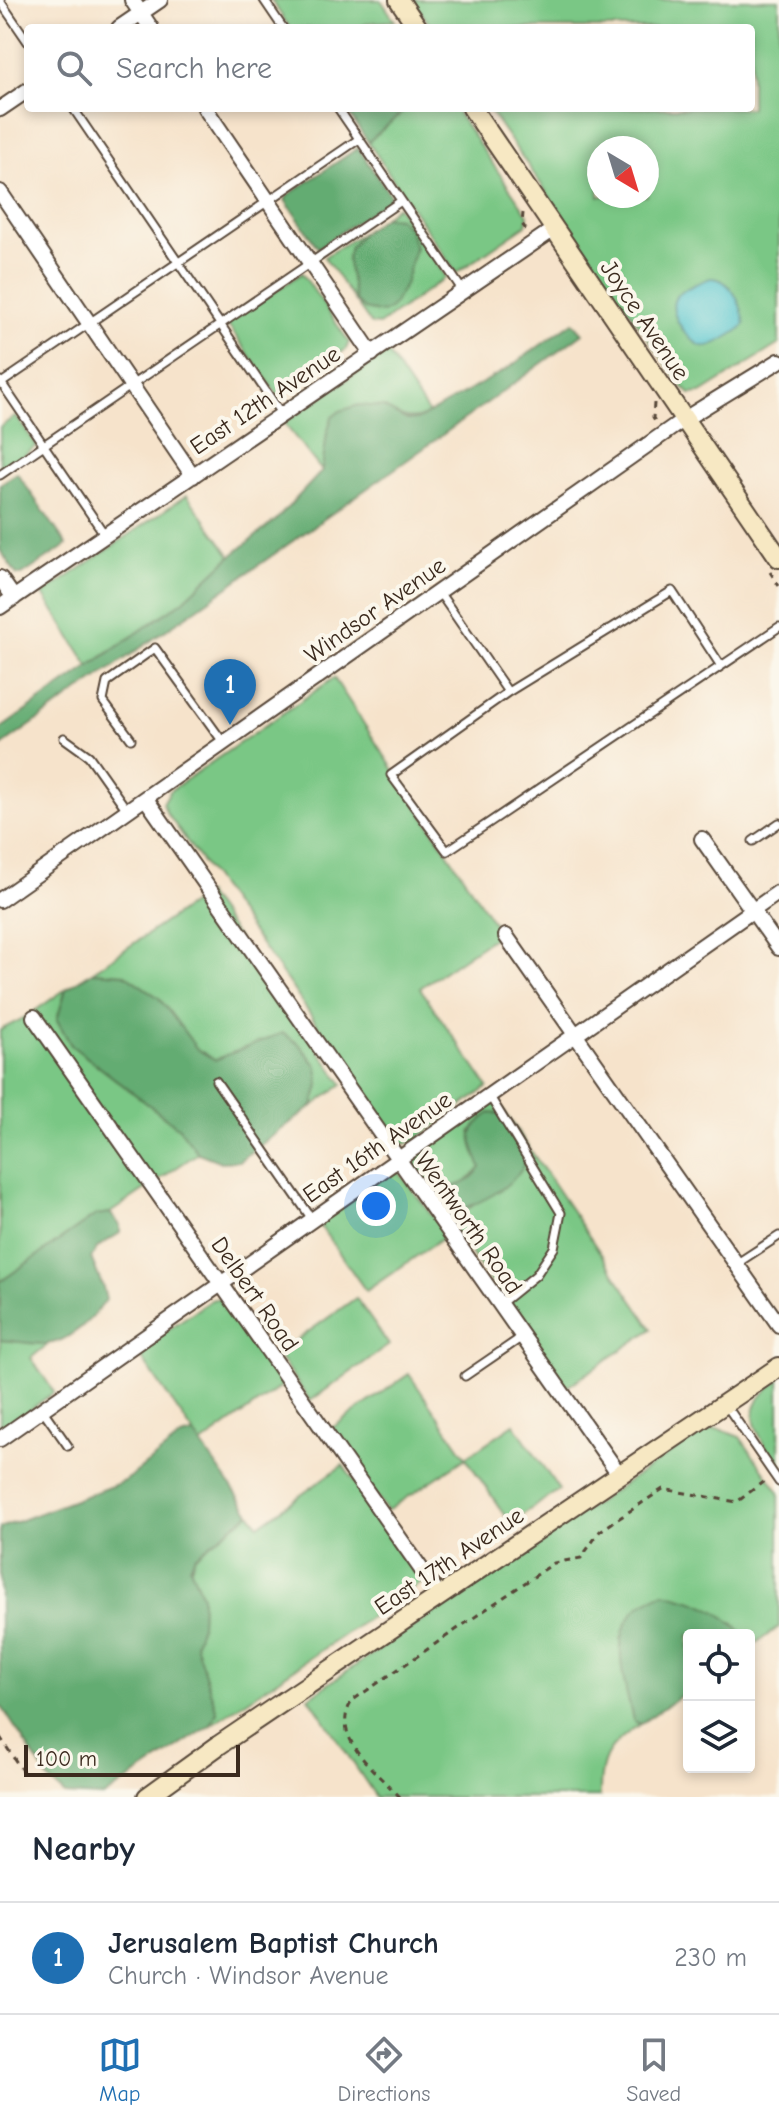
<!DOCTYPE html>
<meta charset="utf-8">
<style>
:root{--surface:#fff;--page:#f2f2f3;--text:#1f2937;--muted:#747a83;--line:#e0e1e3;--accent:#1f6fb2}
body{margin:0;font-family:"Comic Neue",sans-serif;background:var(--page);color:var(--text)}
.controls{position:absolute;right:24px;bottom:24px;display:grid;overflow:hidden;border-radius:8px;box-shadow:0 4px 12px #0003}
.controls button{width:72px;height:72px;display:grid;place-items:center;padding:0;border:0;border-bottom:2px solid var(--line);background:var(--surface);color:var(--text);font:40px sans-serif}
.compass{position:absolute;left:587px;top:136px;width:72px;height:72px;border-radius:50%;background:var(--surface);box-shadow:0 4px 12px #0003;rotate:142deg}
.scale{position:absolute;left:24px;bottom:20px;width:216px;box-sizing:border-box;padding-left:8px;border:4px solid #3b2a1e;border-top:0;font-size:22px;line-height:28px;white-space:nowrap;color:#3b2a1e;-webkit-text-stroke:6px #fbf7ec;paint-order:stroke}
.you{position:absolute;left:376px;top:1206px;width:28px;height:28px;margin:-20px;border:6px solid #fff;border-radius:50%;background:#1a73e8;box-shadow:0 0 0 12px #1a73e833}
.badge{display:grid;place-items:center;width:52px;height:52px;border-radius:50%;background:var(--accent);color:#fff;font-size:26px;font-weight:700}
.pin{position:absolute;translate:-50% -66px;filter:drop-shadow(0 2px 4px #0008)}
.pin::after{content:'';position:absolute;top:42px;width:28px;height:24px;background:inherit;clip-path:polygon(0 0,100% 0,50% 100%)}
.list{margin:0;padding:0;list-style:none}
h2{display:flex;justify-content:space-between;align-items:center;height:104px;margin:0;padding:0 32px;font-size:34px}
h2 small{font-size:26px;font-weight:400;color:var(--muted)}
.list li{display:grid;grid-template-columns:52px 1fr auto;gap:24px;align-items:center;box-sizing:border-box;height:112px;padding:0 32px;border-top:2px solid var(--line)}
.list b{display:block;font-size:30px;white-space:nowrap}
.list p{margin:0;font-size:26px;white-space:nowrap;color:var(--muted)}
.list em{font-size:26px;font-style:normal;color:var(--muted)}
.icon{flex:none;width:44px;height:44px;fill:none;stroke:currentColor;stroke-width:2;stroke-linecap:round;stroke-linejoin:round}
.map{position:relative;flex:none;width:779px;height:1797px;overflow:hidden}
.search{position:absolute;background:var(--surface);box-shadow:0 4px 12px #0003;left:24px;right:24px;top:24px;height:88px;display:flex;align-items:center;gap:20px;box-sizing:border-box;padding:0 28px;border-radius:8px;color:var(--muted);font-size:30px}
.sheet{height:216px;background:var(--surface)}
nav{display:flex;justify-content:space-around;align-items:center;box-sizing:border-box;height:112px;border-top:2px solid var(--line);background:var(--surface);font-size:22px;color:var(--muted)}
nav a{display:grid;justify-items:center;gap:4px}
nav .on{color:var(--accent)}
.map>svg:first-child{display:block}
.green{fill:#7ac785;stroke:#5a7852;stroke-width:2;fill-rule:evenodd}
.forest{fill:#63ac72;stroke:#4f6b48;stroke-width:2}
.water{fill:#5ac7cf;stroke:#4a7876;stroke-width:2}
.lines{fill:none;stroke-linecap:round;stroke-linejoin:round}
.lane-casing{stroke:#574638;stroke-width:11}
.street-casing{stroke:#574638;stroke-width:18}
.secondary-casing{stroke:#574638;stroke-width:22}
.path{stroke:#574638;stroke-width:3;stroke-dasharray:6 6;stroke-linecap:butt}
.lane{stroke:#fff;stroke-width:7}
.street{stroke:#fff;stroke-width:14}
.secondary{stroke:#f7e8c3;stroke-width:18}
.labels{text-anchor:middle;stroke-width:8;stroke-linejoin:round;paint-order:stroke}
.street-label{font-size:24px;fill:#3b2a1e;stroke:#fbf7ec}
</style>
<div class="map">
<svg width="779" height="1797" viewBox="0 0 779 1797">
<rect width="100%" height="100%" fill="#fbf7ec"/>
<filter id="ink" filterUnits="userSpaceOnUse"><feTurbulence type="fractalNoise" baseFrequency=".0125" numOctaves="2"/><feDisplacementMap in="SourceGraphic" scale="16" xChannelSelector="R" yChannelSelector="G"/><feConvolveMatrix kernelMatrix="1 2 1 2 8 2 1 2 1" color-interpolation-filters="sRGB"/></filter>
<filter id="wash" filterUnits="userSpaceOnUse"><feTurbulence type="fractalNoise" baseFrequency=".006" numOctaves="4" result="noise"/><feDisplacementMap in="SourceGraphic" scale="32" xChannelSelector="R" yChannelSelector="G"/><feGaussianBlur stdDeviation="1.8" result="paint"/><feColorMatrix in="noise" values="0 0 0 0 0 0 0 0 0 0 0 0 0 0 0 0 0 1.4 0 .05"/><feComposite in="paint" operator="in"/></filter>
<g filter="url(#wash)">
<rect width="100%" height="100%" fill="#f6e3cb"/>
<path class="green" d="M 271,0 L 381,0 L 395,21 L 367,23 L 359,28 L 290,28 Z
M 413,0 L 779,0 L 779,344 L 701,393 L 690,394 L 680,384 L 488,108 L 751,108 L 751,28 L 432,28 ZM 599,148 L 647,148 L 647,196 L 599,196 Z
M 407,108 L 454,108 L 528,215 L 526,225 L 456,273 L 368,142 Z
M 397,206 L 446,277 L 379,325 L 371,324 L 324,257 L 362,233 L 350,248 L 410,230 L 399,218 L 384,217 Z
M 302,273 L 349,342 L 346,349 L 279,397 L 227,324 Z
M 387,352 L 429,414 C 409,423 401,417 383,407 L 327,433 L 322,471 L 284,423 Z
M 16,416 L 37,446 L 0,472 L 0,427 Z
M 187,495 L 231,556 L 183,601 L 89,666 L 43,594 Z
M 334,678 L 500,933 L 420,988 L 488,1087 L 414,1141 L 405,1144 L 397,1142 L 290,985 L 166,812 L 163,803 L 170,791 Z
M 206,894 L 343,1084 L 313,1106 L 319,1085 L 300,1045 L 283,1033 L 215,1060 L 197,1049 L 159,998 L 124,974 L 92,972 Z
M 66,989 L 57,1020 L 71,1045 L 179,1128 L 198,1153 L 110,1213 L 96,1215 L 0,1282 L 0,1030 L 26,1017 Z
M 495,1097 L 506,1114 C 488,1113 482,1118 471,1132 L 481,1168 L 464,1184 L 448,1187 L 436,1202 C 426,1187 407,1170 418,1152 Z
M 529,1148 L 652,1329 L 564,1389 L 445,1215 L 471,1207 L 528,1159 Z
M 399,1172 L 447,1235 L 366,1291 L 320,1226 L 324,1219 L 388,1174 Z
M 219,1298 L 228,1304 L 286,1383 L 201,1444 L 137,1351 L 211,1300 Z
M 356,1298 L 389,1345 L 310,1401 L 277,1354 Z
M 0,1340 L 48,1344 L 31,1358 L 54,1392 L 0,1432 Z
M 409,1374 L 466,1457 L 514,1424 L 559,1490 L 510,1523 L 466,1458 L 387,1511 L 329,1430 Z
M 779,1380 L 779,1466 C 756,1433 737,1408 779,1380 Z
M 719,1429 L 740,1437 L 779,1492 L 779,1627 L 749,1648 L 749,1635 L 743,1635 L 733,1623 L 621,1638 L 623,1676 L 633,1720 L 640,1724 C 609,1746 599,1757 600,1797 L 376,1797 L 309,1697 L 704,1430 Z
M 343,1465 L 422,1582 L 211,1725 L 217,1712 L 195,1643 L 201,1625 L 202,1596 L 190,1572 L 195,1556 L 250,1513 L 259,1525 Z"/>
<path class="forest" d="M 345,108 L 407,108 L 368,142 Z
M 358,148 L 390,195 L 389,199 L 318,248 L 285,200 L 288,195 Z
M 384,217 L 399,218 L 410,230 L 415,248 L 405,285 L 391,308 L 382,313 L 364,309 L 355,300 L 347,258 L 350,248 L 362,233 Z
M 573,322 L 583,333 C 391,475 194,609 0,747 L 0,729 L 183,601 L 231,556 L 276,520 L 322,471 L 327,433 L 332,417 L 340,411 L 359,405 L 383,407 L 407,420 L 417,420 L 507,369 Z
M 17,473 L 67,545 L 22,575 L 17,575 L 0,550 L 0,484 Z
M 92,972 L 124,974 L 159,998 L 197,1049 L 215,1060 L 282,1033 L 300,1045 L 317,1066 L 319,1085 L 313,1106 L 239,1161 L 221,1162 L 198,1153 L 179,1128 L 71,1045 L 57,1020 L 66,989 Z
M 490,1113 L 506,1114 L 529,1148 C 525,1185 477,1205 445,1215 L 436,1202 C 443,1186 451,1190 464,1183 C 471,1180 476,1173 481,1168 C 471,1141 463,1132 490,1113 Z
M 110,1213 L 120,1225 L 120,1233 L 98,1247 L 91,1258 L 103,1287 L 106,1300 C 93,1318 69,1343 45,1344 C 30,1344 15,1341 0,1340 L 0,1282 L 96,1215 Z
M 194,1434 L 250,1513 L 195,1556 L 190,1567 L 202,1596 L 201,1625 L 195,1643 L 217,1712 L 211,1725 L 103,1797 L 65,1795 L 49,1780 L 0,1704 L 0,1528 L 125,1481 L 181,1437 Z
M 664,1593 C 695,1600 722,1609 743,1635 L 689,1635 L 689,1690 L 640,1724 L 633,1720 C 626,1688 610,1643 632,1614 C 639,1603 653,1598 664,1593 Z"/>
<path class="water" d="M 711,278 C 732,278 742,306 745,324 C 740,331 711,349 702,346 C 688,342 664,309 677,296 C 686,287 700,282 711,278 Z"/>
</g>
<g filter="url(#ink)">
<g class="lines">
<g class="lane-casing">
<path id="lane" d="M 264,0 L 283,28
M 0,1 L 28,42
M 73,108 L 282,415
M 338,108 L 463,291
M 0,381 L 105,535
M 0,384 L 359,139
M 0,475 L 401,201
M 439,592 L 508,692 L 391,775 L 447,851 L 779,627
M 508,692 L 672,591 L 721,666
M 64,738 L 89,756 L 127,810
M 131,739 L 103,701 L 107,682 L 155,648 L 223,742
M 753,841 L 779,823
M 216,1081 L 312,1219
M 489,1095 L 561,1213 L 554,1248 L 536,1275 L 500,1304
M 736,1264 L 779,1236
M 465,1376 L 522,1337
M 726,1405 L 779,1482
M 42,1409 L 68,1446"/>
</g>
<g class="street-casing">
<path id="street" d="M 132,0 L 151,28
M 119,28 L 160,0
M 205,108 L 372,354
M 0,109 L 28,90
M 0,192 L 193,476
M 0,578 L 14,598
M 0,607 L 554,229
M 146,799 L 619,1474
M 702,839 L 779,948
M 0,900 L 683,420 L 779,361
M 506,936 L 779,1325
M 34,1017 L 440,1596
M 0,1439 L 779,892"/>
</g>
<g class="secondary-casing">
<path id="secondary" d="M 399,0 L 418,28
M 472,108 L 779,558
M 147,1797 L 219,1745 L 779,1367"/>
</g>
<path class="path" d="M 523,213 L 522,224 L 528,232
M 654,403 L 653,418 L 656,423
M 770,572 L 779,586
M 0,1737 L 23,1772
M 400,1797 C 377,1773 327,1735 353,1700 L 554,1563 L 581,1558 L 600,1531 L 663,1489 L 737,1502 L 764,1481"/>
<use href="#lane" class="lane"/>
<use href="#street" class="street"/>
<use href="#secondary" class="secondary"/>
</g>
</g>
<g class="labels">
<g class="street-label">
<text transform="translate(645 320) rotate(56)" y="8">Joyce Avenue</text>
<text transform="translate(265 400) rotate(-34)" y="8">East 12th Avenue</text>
<text transform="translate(375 610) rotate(-35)" y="8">Windsor Avenue</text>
<text transform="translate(377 1147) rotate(-35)" y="8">East 16th Avenue</text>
<text transform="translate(469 1223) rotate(55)" y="8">Wentworth Road</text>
<text transform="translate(255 1294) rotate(55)" y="8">Delbert Road</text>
<text transform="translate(449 1561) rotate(-34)" y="8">East 17th Avenue</text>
</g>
</g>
</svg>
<div class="controls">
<button><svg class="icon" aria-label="locate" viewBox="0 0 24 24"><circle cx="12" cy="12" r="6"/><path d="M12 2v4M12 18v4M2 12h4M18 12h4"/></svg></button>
<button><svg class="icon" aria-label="layers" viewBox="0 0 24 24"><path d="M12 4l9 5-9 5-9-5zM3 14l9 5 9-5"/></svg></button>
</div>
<svg class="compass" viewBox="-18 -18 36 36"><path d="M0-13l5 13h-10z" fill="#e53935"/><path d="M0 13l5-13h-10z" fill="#747a83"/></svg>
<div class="scale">100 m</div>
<div class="you"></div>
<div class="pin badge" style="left:230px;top:725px">1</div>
<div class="search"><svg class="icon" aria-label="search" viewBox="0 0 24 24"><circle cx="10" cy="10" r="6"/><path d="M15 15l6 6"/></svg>Search here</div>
</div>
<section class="sheet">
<h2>Nearby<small></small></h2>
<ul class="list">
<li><span class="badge">1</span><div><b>Jerusalem Baptist Church</b><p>Church · Windsor Avenue</p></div><em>230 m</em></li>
</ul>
</section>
<nav>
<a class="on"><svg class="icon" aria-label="map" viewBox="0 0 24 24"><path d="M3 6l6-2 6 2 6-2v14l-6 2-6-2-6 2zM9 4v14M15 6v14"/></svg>Map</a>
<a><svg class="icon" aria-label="directions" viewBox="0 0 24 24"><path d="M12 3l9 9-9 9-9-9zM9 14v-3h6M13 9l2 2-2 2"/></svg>Directions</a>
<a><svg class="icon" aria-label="saved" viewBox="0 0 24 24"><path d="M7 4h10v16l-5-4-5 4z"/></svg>Saved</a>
</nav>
